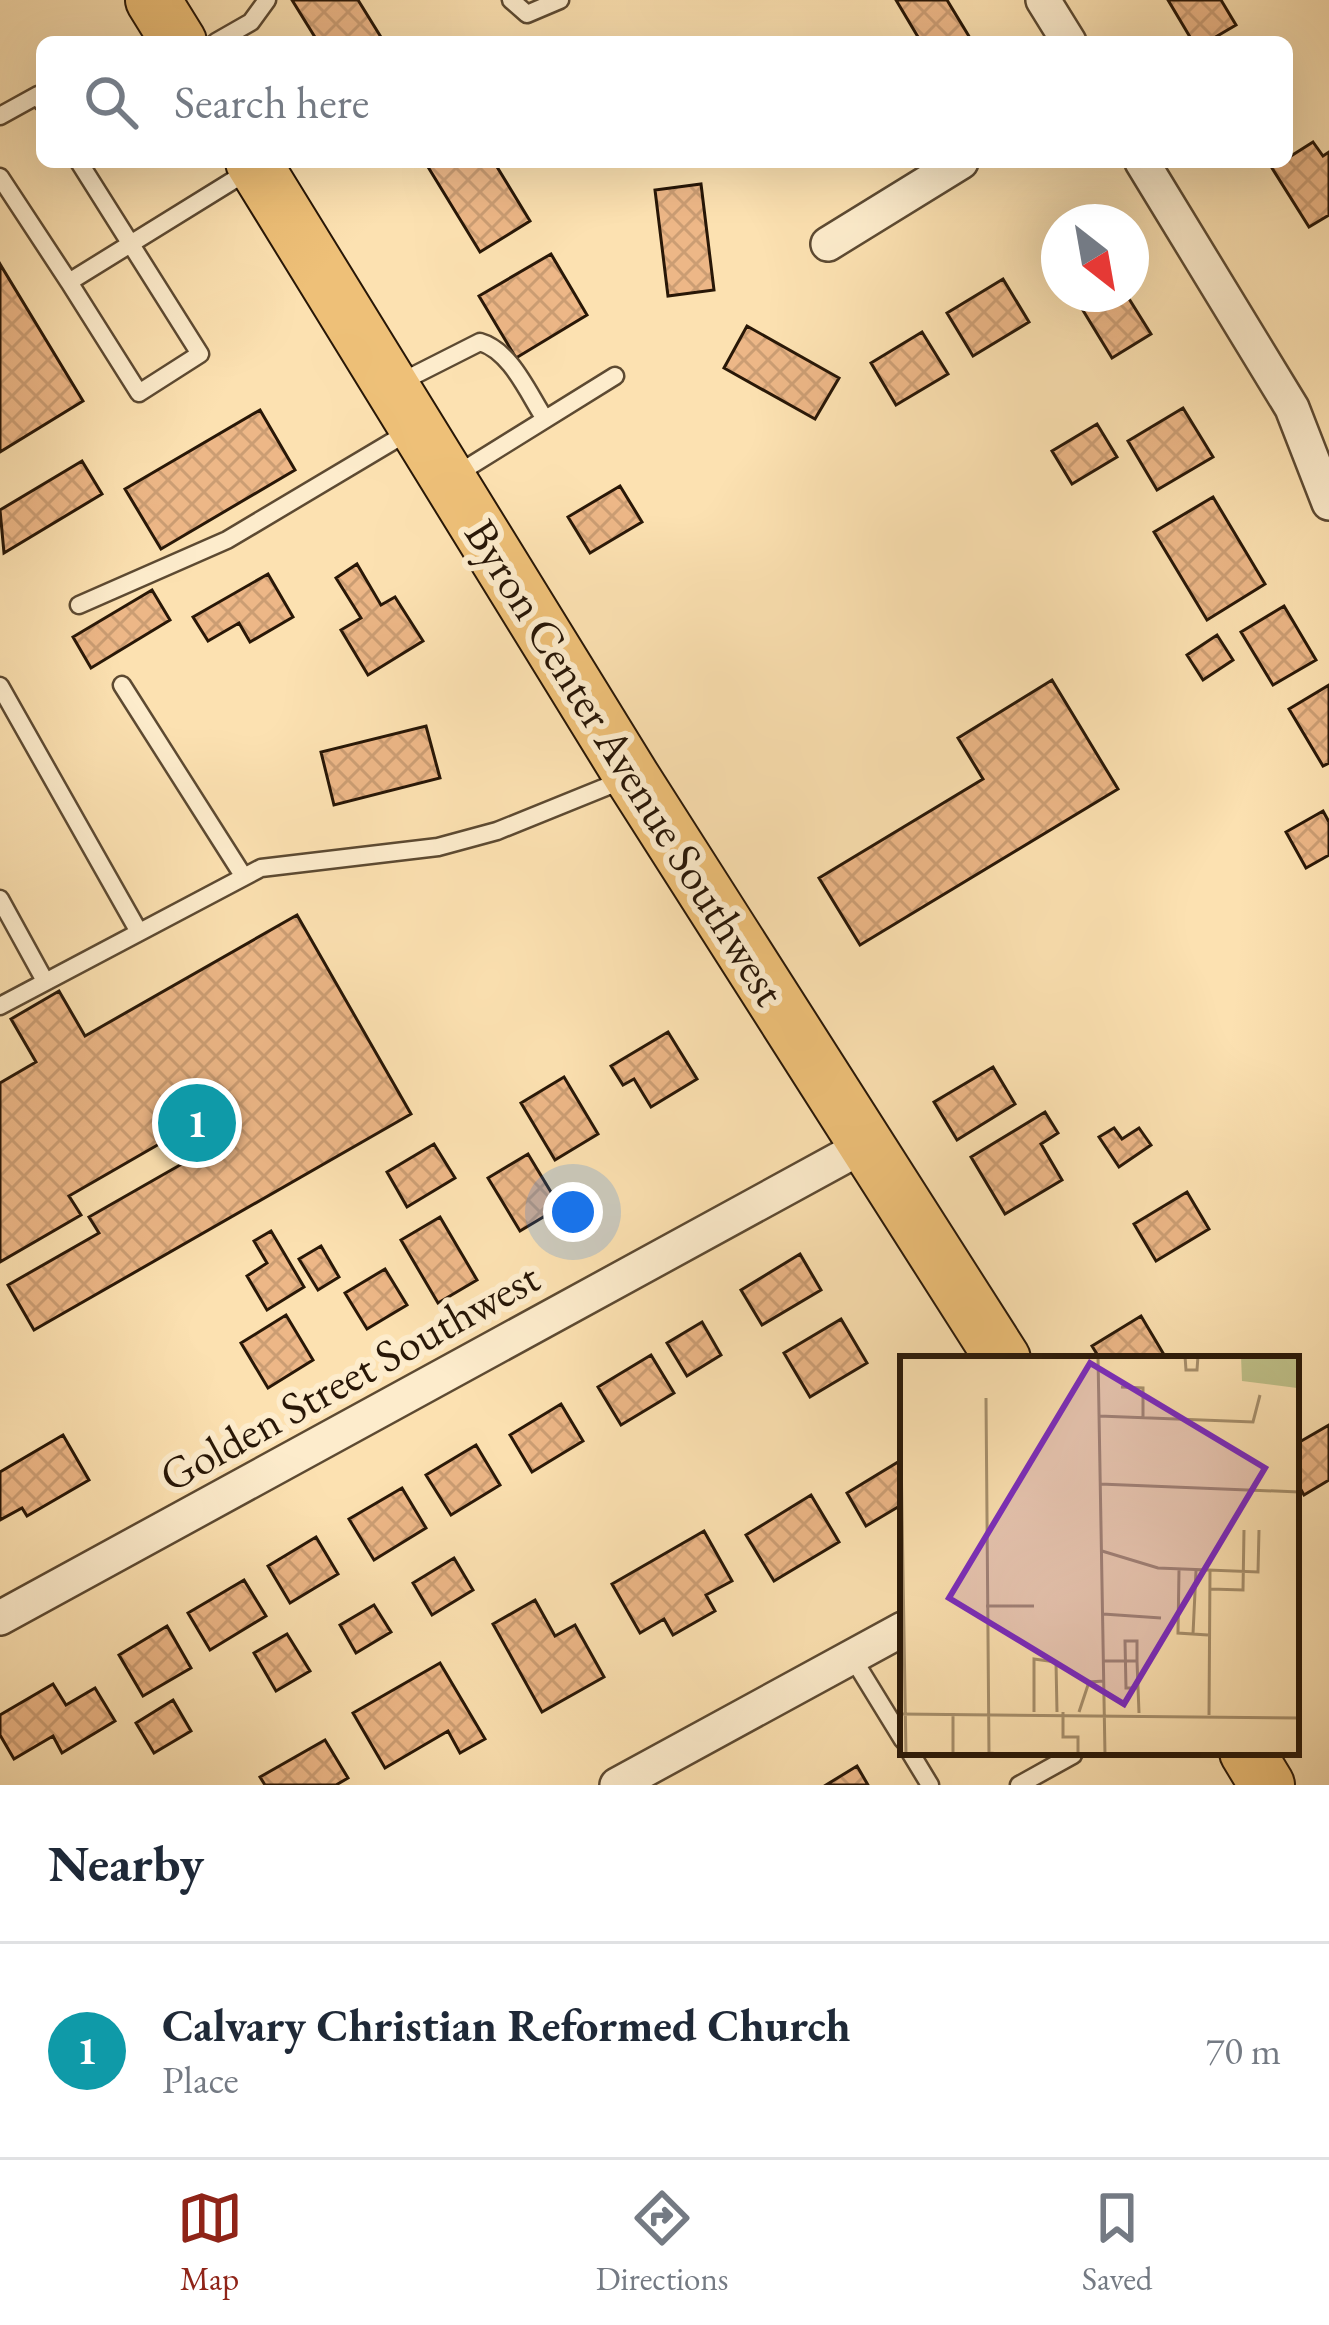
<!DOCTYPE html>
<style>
:root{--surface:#fff;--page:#f2f2f3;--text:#1f2937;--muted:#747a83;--line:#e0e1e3;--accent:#8f2418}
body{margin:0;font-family:"EB Garamond",serif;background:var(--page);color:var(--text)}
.compass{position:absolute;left:1041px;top:204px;width:108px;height:108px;border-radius:50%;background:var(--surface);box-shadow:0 12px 48px #0002;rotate:149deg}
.you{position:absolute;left:573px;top:1212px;width:42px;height:42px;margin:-30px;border:9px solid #fff;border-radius:50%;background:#1a73e8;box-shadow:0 0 0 18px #1a73e833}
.badge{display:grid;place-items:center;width:78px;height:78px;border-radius:50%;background:var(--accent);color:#fff;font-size:39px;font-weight:700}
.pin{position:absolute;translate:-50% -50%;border:6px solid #fff;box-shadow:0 3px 12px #0006}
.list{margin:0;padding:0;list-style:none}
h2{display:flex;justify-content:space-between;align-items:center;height:156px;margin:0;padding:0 48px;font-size:51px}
h2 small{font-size:39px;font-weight:400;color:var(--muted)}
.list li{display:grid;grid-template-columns:78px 1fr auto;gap:36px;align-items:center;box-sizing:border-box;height:216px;padding:0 48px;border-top:3px solid var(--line)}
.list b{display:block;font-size:45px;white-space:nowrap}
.list p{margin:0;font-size:39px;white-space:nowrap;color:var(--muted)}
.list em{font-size:39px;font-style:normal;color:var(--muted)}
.icon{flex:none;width:66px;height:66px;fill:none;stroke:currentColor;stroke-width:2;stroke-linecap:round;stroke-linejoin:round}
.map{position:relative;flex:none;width:1329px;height:1785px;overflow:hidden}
.search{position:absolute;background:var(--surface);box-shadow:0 12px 48px #0002;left:36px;right:36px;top:36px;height:132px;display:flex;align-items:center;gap:30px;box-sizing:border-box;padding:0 42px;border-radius:18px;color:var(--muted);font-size:45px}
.sheet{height:372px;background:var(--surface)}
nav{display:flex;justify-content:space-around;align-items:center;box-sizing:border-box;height:168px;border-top:3px solid var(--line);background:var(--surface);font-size:33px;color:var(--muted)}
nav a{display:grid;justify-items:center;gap:6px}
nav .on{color:var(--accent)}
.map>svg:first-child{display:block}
.building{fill:url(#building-cross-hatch);stroke:#281707;stroke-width:3}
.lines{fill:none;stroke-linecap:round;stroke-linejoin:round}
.service-casing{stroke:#5d4a32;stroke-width:21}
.minor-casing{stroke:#5d4a32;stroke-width:38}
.primary-casing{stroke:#281707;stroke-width:58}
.service{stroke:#fdeccc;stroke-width:16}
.minor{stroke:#fdeccc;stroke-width:33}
.primary{stroke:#eec078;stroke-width:54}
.labels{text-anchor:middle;stroke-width:12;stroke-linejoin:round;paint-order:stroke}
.street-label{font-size:45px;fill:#281707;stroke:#fdeccc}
.inset-road{fill:none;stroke:#a7906d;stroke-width:3}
.view{fill:#7b2cbf;fill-opacity:0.15;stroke:#7b2cbf;stroke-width:6}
.inset-edge{fill:none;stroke:#281707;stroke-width:6}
</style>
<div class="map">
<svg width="1329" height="1785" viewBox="0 0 1329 1785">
<defs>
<pattern id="building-cross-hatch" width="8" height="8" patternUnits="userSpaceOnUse" patternTransform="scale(3)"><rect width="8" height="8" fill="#edb787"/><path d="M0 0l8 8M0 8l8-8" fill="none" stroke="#cb9d73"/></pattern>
</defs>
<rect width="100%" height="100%" fill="#fce1b1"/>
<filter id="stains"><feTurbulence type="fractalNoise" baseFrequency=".00167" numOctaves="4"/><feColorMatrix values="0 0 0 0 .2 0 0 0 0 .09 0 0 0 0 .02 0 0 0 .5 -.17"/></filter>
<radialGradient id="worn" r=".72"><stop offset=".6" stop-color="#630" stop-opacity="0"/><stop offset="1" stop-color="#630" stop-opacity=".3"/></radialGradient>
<path class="building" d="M 292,0 L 358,0 L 384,42 L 318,42 Z
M 896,0 L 947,0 L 970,38 L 921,42 Z
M 1168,0 L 1221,0 L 1236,25 L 1207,42 L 1193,42 Z
M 1313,142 L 1323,156 L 1329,152 L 1329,215 L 1309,227 L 1272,168 Z
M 425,162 L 494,162 L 530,221 L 480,252 Z
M 701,184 L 714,290 L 668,296 L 655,190 Z
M 551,254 L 587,315 L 516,358 L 479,296 Z
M 0,264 L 83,401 L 0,452 Z
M 1003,279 L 1029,322 L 973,356 L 947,313 Z
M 1073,294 L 1126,294 L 1151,334 L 1112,358 Z
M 747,326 L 839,378 L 815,419 L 724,368 Z
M 922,332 L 948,374 L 896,405 L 871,363 Z
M 1183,408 L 1213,457 L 1157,490 L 1128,441 Z
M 260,410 L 295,470 L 161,549 L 125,489 Z
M 1097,424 L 1117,457 L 1072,484 L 1052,451 Z
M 82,461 L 102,494 L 4,553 L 0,510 Z
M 620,486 L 642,522 L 590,553 L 568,517 Z
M 1213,497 L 1265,584 L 1207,620 L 1154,532 Z
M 357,564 L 381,605 L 395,597 L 423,641 L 368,675 L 341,630 L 361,618 L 336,578 Z
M 268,574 L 293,617 L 250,642 L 239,623 L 208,641 L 193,617 Z
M 152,590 L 170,620 L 91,668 L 73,637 Z
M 1284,606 L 1316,660 L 1273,685 L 1241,632 Z
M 1217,635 L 1233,660 L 1203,680 L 1187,655 Z
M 1052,680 L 1118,789 L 860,945 L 819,878 L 983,779 L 958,738 Z
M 1329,685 L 1329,763 L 1323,766 L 1289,709 Z
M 426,726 L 440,778 L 334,805 L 321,752 Z
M 1323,811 L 1329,822 L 1329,855 L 1306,868 L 1286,832 Z
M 297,915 L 411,1114 L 34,1330 L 8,1285 L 99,1233 L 89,1217 L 194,1157 L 180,1132 L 69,1196 L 81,1215 L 0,1262 L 0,1083 L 36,1062 L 11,1019 L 59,991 L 85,1036 Z
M 668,1032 L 697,1079 L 651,1107 L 634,1079 L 623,1085 L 611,1066 Z
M 993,1067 L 1015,1104 L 957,1140 L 934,1102 Z
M 564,1077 L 598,1134 L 555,1160 L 521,1103 Z
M 1045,1112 L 1058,1133 L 1041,1144 L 1062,1180 L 1005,1214 L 971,1157 Z
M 1114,1128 L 1122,1139 L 1139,1128 L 1151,1145 L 1119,1167 L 1099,1137 Z
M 434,1144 L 455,1178 L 407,1207 L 387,1172 Z
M 528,1154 L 560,1207 L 520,1231 L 488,1178 Z
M 1187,1192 L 1209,1229 L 1156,1261 L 1134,1224 Z
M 440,1217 L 477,1280 L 438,1303 L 401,1240 Z
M 271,1231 L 304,1287 L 267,1310 L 247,1276 L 267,1263 L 254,1241 Z
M 321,1246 L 339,1277 L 318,1290 L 299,1259 Z
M 800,1254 L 821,1290 L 762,1325 L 741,1290 Z
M 385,1269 L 407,1305 L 367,1329 L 345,1293 Z
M 286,1315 L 313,1360 L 268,1388 L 241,1343 Z
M 1141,1316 L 1163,1353 L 1153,1359 L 1100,1359 L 1092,1346 Z
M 841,1319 L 867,1363 L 810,1397 L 784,1353 Z
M 702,1322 L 721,1355 L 687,1376 L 667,1343 Z
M 651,1355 L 674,1393 L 621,1425 L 598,1387 Z
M 561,1404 L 583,1441 L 532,1472 L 510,1435 Z
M 1329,1425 L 1329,1480 L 1304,1495 L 1296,1481 L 1296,1444 Z
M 63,1435 L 89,1480 L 27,1516 L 22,1508 L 0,1520 L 0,1472 Z
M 476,1445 L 500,1485 L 451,1515 L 426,1475 Z
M 903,1459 L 903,1504 L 866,1526 L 847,1493 Z
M 402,1488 L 426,1528 L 374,1560 L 349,1519 Z
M 811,1495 L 839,1542 L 774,1581 L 746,1535 Z
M 704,1531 L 732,1581 L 706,1595 L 715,1611 L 673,1635 L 664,1619 L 640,1633 L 612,1584 Z
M 316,1537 L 338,1574 L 290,1603 L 268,1566 Z
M 454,1558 L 473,1590 L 432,1615 L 413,1583 Z
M 244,1580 L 266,1616 L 210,1650 L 188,1613 Z
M 535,1600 L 555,1636 L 575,1625 L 604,1677 L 542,1712 L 493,1624 Z
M 374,1605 L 391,1632 L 356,1653 L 340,1625 Z
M 167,1626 L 191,1668 L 143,1696 L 119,1655 Z
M 287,1634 L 310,1671 L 276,1691 L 254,1653 Z
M 440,1663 L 485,1739 L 460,1753 L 448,1731 L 385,1768 L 353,1713 Z
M 53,1684 L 66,1705 L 95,1688 L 115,1721 L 62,1753 L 53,1736 L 14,1759 L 0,1735 L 0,1715 Z
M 173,1700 L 191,1731 L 154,1753 L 136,1723 Z
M 325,1740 L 348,1778 L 336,1785 L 265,1785 L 260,1777 Z
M 857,1766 L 868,1785 L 826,1785 Z"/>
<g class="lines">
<g class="service-casing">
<path id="service" d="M 511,0 L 527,14 L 560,0
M 216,42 L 251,22 L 267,0
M 0,116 L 38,95 L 42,102
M 0,177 L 69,282 L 250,170
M 69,282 L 139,393 L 200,354 L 79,162
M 397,384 L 480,342 C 511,351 528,393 545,419
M 454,476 L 615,376
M 79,605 L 227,540 L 410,431
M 122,685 L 244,877
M 0,686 L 139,932
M 0,899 L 45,981
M 0,1006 L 261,868 L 438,847 L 497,831 L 623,780
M 852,1657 L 903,1740
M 910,1752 L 930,1785
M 1019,1785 L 1073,1755"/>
</g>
<g class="minor-casing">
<path id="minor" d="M 1043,0 L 1069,42
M 1142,162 L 1292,408 L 1329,503
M 828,244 L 961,162
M 0,1618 L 867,1144
M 617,1785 L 903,1629"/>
</g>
<g class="primary-casing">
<path id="primary" d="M 153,0 L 179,42
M 253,162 L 632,777 L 1003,1359
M 1247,1752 L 1267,1785"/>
</g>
<use href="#service" class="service"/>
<use href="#minor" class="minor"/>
<use href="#primary" class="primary"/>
</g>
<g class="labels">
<g class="street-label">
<text transform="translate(626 762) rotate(58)" y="16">Byron Center Avenue Southwest</text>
<text transform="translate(349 1376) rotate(-29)" y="16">Golden Street Southwest</text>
</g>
</g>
<g transform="translate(900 1356)">
<rect width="399" height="399" fill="#fce1b1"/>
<path d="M 341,0 L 398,0 L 397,32 L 342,25 Z" fill="#c0c28a"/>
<path class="inset-road" d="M 198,0 L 205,399M 285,0 L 286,14 L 297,14 L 298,0M 221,31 L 243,32 L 243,62M 0,35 L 6,399M 86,42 L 89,397 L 112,399M 199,60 L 353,66 L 360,39M 200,128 L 399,136M 202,195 L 258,212 L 358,216 L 359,174M 279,214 L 278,277 L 308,279M 310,233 L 343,234 L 344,174M 86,250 L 134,250M 203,258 L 261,262M 293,278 L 296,215M 203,305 L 237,305 L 239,357M 237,305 L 237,285 L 225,285 L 226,332 L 238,332M 134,356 L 134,303 L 156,306 L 157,356M 163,356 L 163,381 L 178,381 L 178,399M 179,356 L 189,326 L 204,325M 53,357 L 53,399M 0,358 L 399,362M 309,359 L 310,215"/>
<path class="view" d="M 190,7 L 365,112 L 224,348 L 49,242 Z"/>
<rect width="399" height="399" class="inset-edge"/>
</g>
<rect width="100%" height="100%" filter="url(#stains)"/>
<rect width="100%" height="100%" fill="url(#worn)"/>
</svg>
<svg class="compass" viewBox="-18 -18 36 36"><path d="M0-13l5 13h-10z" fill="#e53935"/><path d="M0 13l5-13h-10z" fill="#747a83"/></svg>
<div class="you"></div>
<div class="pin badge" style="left:197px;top:1123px;background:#0f9aa8">1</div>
<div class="search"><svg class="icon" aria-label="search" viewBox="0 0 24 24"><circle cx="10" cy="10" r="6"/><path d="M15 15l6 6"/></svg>Search here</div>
</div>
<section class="sheet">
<h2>Nearby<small></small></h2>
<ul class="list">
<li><span class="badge" style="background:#0f9aa8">1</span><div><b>Calvary Christian Reformed Church</b><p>Place</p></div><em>70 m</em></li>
</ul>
</section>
<nav>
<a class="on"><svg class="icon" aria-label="map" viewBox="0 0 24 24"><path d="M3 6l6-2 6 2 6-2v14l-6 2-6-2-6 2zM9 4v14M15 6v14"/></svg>Map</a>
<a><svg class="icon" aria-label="directions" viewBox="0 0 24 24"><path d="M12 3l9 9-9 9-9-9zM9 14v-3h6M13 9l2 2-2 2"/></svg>Directions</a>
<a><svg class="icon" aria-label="saved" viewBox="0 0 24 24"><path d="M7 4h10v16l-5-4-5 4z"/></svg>Saved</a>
</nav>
